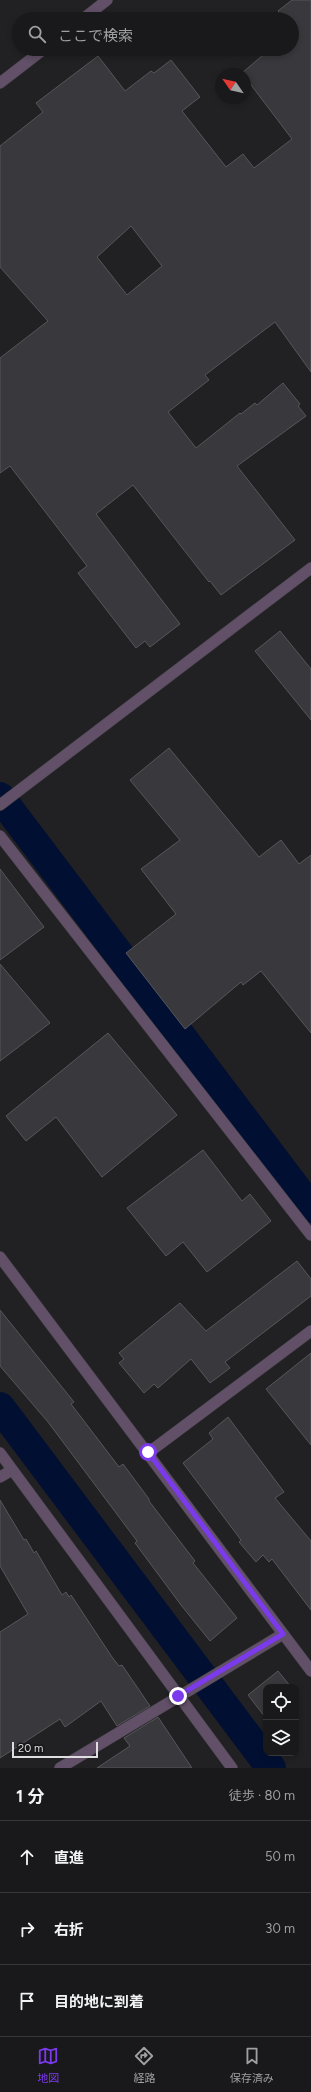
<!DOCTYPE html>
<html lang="ja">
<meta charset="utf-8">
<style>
:root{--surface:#19181a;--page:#222123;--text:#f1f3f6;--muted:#9fa0a2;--line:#373739;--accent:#7c3aed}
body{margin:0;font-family:Figtree,"Noto Sans JP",sans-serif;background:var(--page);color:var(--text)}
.controls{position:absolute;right:12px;bottom:12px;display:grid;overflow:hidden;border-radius:8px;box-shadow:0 2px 6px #0003}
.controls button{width:36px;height:36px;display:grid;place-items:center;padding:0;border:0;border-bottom:1px solid var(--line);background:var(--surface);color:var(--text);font:20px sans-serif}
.compass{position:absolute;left:215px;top:68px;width:36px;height:36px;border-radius:50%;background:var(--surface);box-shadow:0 2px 6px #0003;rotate:304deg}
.scale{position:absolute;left:12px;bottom:10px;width:86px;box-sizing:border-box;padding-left:4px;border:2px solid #dedddf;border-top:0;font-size:11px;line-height:14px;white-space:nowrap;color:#dedddf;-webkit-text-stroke:3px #17161a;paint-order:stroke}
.stop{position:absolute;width:12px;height:12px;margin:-9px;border:3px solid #7c3aed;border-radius:50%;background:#fff}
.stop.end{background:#7c3aed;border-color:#fff;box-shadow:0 1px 4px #0008}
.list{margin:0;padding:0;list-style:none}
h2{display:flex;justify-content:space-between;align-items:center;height:52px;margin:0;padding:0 16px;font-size:17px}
h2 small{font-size:13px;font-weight:400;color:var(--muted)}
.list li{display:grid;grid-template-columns:26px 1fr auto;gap:12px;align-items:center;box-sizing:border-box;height:72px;padding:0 16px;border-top:1px solid var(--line)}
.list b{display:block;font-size:15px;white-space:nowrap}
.list em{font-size:13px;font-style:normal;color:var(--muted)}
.icon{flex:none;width:22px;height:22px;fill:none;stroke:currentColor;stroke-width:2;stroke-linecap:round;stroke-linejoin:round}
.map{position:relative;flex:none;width:311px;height:1768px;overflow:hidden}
.search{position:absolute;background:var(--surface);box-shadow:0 2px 6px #0003;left:12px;right:12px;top:12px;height:44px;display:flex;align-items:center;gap:10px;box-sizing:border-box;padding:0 14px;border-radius:22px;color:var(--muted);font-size:15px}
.sheet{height:268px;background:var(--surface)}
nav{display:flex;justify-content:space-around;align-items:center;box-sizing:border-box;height:56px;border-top:1px solid var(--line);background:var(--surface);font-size:11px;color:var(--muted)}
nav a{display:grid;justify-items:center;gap:2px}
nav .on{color:var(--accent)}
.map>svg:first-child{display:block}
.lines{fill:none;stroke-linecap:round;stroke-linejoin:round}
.canal{stroke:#000f32;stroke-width:30}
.building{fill:#39393d;stroke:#57575b;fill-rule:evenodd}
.minor-casing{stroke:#3b3a3d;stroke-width:12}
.tertiary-casing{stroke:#3b3a3d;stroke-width:12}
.minor{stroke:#615067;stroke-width:11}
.tertiary{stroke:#615067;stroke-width:11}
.route{stroke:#7c3aed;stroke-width:5}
</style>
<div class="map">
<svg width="311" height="1768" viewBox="0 0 311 1768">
<rect width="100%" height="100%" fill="#212023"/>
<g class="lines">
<path class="canal" d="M 0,797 L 311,1208
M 0,1407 L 271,1768"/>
</g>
<path class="building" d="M 292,0 L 311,0 L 311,372 L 275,322 L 205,375 L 209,380 L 168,412 L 196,448 L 240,413 L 241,414 L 255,403 L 257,405 L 283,383 L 300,404 L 298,406 L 306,416 L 237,466 L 295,540 L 221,595 L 210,581 L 209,582 L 133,485 L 96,514 L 180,624 L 150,647 L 145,641 L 136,648 L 78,573 L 87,566 L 10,466 L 0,473 L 0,358 L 48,321 L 0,267 L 0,146 L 43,112 L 36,103 L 98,56 L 125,91 L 151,71 L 154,73 L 171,60 L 200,97 L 182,111 L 226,167 L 243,154 L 254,168 L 292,139 L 245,77 L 245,74 L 242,73 L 270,49 L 292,49 L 292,19 L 285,19 L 278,11 ZM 131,226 L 162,266 L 127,295 L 97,257 Z
M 280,631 L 311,669 L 311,720 L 255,651 Z
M 169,748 L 259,857 L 281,840 L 299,864 L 311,855 L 311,1033 L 261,971 L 243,985 L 241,982 L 185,1029 L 126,953 L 176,914 L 141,869 L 180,840 L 130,780 Z
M 0,869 L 44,927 L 0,960 Z
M 0,964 L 50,1023 L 0,1061 Z
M 108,1033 L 177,1115 L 102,1177 L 56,1117 L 26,1141 L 6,1116 Z
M 203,1150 L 242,1201 L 250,1194 L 271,1221 L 207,1272 L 183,1242 L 166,1256 L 127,1208 Z
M 297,1261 L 311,1279 L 311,1296 L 225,1362 L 230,1368 L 210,1383 L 191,1359 L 158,1388 L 154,1384 L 144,1393 L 119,1363 L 124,1359 L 119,1353 L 180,1303 L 206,1331 Z
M 0,1310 L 74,1402 L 71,1404 L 119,1467 L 123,1464 L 149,1499 L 149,1501 L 195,1561 L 193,1563 L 237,1618 L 210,1641 L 181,1605 L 135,1543 L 137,1541 L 48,1422 L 0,1366 Z
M 311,1353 L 311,1445 L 266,1389 Z
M 228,1417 L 284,1492 L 275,1498 L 311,1541 L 311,1610 L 272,1559 L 269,1562 L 263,1555 L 256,1562 L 239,1542 L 241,1540 L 183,1463 L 213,1439 L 209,1433 Z
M 0,1500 L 24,1540 L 26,1539 L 34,1553 L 36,1551 L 62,1595 L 66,1592 L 69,1597 L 71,1595 L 112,1657 L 119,1666 L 122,1665 L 150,1706 L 117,1726 L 101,1701 L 65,1727 L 60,1719 L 0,1758 L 0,1632 L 28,1614 L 0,1566 Z
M 278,1671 L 291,1687 L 266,1687 L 265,1717 L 248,1695 Z
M 158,1717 L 192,1768 L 97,1768 L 130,1746 L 124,1738 Z"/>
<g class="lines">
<g class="minor-casing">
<path id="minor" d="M 83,19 L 107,0
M 0,83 L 44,49
M 0,805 L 311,568
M 0,1453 L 232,1768
M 148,1453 L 311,1331
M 0,1477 L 12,1470
M 60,1768 L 283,1634"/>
</g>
<g class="tertiary-casing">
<path id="tertiary" d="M 0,836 L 311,1235
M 0,1257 L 311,1671"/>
</g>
<use href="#minor" class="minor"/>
<use href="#tertiary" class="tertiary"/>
</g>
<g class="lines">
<path class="route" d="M 148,1452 L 283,1634 L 178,1696"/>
</g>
</svg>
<div class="controls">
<button><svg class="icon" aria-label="locate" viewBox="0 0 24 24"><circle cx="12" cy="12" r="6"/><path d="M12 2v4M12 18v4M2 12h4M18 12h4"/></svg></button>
<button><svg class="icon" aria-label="layers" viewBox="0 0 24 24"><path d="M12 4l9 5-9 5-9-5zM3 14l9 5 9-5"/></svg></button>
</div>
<svg class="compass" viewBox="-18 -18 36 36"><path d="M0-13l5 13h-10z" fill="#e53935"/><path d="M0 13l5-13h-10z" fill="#9fa0a2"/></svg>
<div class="scale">20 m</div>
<div class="stop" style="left:148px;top:1452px"></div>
<div class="stop end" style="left:178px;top:1696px"></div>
<div class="search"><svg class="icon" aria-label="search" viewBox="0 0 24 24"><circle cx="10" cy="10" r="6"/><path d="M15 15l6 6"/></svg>ここで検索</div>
</div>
<section class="sheet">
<h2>1 分<small>徒歩 · 80 m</small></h2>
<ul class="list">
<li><svg class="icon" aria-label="ahead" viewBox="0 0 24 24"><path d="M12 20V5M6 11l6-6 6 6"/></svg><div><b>直進</b></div><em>50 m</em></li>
<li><svg class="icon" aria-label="right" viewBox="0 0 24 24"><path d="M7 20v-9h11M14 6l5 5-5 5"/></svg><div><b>右折</b></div><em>30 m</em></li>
<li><svg class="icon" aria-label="arrive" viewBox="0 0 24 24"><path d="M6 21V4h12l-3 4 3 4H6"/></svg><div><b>目的地に到着</b></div></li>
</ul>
</section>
<nav>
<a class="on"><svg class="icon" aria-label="map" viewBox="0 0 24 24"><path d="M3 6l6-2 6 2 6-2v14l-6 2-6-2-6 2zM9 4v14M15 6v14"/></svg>地図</a>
<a><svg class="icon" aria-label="directions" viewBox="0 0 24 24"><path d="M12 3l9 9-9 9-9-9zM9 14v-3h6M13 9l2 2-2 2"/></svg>経路</a>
<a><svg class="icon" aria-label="saved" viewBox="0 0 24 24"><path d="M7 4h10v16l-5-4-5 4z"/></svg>保存済み</a>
</nav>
